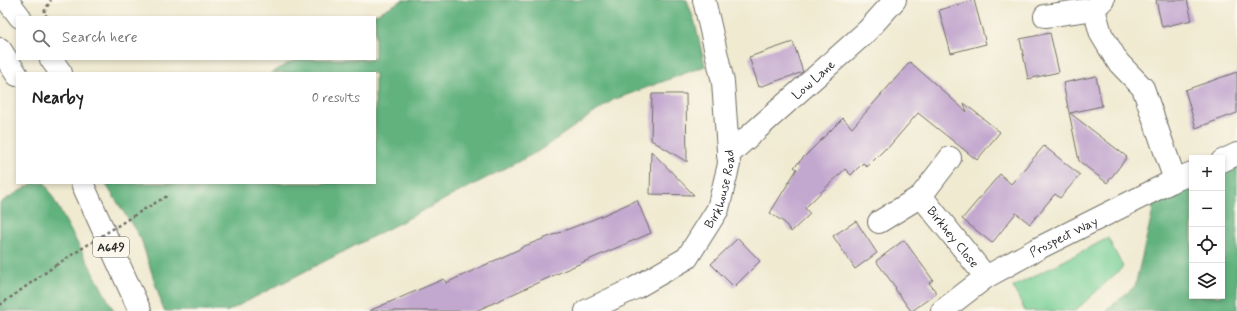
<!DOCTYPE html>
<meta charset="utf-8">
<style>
:root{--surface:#fff;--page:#f2f2f2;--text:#222;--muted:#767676;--line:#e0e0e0}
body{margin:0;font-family:Mynerve,sans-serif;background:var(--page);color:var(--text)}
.controls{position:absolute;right:12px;bottom:12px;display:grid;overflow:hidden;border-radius:0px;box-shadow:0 2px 6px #0003}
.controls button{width:36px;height:36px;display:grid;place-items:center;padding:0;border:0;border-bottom:1px solid var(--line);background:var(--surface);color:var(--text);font:20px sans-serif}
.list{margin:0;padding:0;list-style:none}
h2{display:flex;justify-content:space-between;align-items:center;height:52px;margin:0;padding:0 16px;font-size:17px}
h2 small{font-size:13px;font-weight:400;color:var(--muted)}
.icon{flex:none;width:22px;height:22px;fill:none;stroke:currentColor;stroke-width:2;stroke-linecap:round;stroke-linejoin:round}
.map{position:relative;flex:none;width:1237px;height:311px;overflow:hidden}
.search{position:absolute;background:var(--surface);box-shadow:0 2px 6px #0003;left:16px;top:16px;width:360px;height:44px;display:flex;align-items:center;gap:10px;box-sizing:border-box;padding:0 14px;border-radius:0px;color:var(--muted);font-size:15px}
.panel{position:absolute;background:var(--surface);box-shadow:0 2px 6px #0003;left:16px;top:72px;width:360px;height:112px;border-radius:0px}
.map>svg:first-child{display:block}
.green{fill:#79d095;stroke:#527e60}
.forest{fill:#62b27e;stroke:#466e54}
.building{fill:#c2a7cf}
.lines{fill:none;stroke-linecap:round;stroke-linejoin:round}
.minor-casing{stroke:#706e65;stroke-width:24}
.major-casing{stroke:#706e65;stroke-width:24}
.path{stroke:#706e65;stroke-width:2.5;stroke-dasharray:3 3;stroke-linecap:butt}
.minor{stroke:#fff;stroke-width:22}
.major{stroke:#fff;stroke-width:22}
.path-bridge{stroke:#706e65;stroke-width:2.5;stroke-dasharray:3 3;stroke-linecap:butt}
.labels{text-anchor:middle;stroke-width:3;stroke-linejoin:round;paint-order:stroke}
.shield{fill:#fbf7ec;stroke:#696865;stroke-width:1}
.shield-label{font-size:12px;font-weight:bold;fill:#2b2b2b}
.street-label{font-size:13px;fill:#2b2b2b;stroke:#fbf7ec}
</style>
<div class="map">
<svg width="1237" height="311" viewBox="0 0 1237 311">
<rect width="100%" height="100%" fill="#fbf7ec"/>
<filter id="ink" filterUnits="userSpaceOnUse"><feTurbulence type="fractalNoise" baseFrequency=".025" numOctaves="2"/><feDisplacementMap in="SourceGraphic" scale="8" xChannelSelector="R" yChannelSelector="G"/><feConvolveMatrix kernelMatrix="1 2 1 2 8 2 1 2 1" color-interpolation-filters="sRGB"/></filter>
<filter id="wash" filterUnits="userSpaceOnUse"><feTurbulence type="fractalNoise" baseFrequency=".012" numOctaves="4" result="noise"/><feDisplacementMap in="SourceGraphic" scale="16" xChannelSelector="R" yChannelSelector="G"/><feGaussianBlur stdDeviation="0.9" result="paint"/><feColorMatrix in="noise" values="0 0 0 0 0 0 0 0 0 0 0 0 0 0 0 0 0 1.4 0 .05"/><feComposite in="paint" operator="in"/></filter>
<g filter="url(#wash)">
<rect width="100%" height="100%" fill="#f0ead1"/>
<path class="green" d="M 1108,238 L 1123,267 L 1075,311 L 1025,311 L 1013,287 Z"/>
<path class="forest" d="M 403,0 L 687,0 L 695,23 L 705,66 L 613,100 L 537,152 L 228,311 L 164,311 L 141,239 L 105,183 L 375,183 L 375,73 L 271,73 L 296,59 L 375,59 L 375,17 L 371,17 Z
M 1237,162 L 1237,311 L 1106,311 L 1135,286 L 1153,210 L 1148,200 L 1192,180 L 1192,296 L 1222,296 L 1222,168 Z
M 33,183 L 45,183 L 114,311 L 0,311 L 0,203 Z"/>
<g id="blocks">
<path class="building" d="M 974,0 L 986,44 L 951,53 L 939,10 Z
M 1156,0 L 1187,0 L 1192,20 L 1162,27 Z
M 1050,33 L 1059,72 L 1028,79 L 1020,39 Z
M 793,42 L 803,72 L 759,87 L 749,57 Z
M 910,62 L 967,112 L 964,103 L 1000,132 L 977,160 L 918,113 L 887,149 L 886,148 L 867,167 L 863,163 L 851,175 L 845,169 L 805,208 L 810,214 L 791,232 L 785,223 L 770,213 L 797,169 L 794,167 L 843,118 L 852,128 Z
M 1237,72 L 1237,113 L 1196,128 L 1185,90 Z
M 1096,76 L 1102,106 L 1070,113 L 1127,157 L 1107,183 L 1079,161 L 1063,83 Z
M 652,94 L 686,94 L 687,162 L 651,140 Z
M 1044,146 L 1080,175 L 1060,198 L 1055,194 L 1030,224 L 1016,213 L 992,243 L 962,219 L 1000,174 L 1011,184 Z
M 651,151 L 694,195 L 650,194 Z
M 637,200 L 651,233 L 572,267 L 476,311 L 369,311 L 444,279 L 446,283 L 522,248 L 522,247 L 592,220 Z
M 856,221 L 877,253 L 855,269 L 833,236 Z
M 738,238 L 760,261 L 734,287 L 711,264 Z
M 904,240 L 933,280 L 929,283 L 937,293 L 912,311 L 911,311 L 895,289 L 896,288 L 876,261 Z"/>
</g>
</g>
<g filter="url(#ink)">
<use href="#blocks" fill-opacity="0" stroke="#706e65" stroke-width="1"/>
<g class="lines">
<g class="minor-casing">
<g id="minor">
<path d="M 7,0 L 20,17"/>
<path d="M 1094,9 L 1101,34 L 1118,62 L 1143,88 L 1175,180"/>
<path d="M 1045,16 L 1094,9 L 1103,0"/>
<path d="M 51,59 L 61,73"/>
<path id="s1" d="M 728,155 L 867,31 L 895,0"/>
<path d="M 1222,161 L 1237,154"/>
<path id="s2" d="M 921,196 L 986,277"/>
<path d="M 879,222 L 921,196 L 950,158"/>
<path id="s3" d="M 586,311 L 635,288 L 687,258 L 718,209 L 729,164 L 723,82 L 704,0"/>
<path id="s4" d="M 942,311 L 986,277 L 1039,248 L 1175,180 L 1192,173"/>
</g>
</g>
<g class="major-casing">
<path id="major" d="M 0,49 L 17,75
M 82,183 L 140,311"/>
</g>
<path class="path" d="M 47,17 L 44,12 L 51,0
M 133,216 L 167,196
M 0,305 L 56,265"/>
<use href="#minor" class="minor"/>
<use href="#major" class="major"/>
<path class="path-bridge" d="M 56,265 L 133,216"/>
</g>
</g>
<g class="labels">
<rect class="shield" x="93" y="237" width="36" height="20" rx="3"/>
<g class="shield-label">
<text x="111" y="251">A649</text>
</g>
<g class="street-label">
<text dy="5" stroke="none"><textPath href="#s1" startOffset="114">Low Lane</textPath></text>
<text dy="5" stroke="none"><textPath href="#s3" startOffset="192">Birkhouse Road</textPath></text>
<text dy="5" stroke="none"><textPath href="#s2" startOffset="52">Birkhey Close</textPath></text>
<text dy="5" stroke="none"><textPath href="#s4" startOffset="143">Prospect Way</textPath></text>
</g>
</g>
</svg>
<div class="controls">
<button>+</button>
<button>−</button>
<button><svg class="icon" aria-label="locate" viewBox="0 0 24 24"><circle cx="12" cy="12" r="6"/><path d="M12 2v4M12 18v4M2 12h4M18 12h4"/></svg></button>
<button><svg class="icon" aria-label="layers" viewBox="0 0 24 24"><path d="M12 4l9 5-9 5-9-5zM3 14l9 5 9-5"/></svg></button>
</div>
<div class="search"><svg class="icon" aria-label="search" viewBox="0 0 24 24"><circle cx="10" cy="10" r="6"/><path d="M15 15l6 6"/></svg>Search here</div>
<section class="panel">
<h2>Nearby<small>0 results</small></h2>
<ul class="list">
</ul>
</section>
</div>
